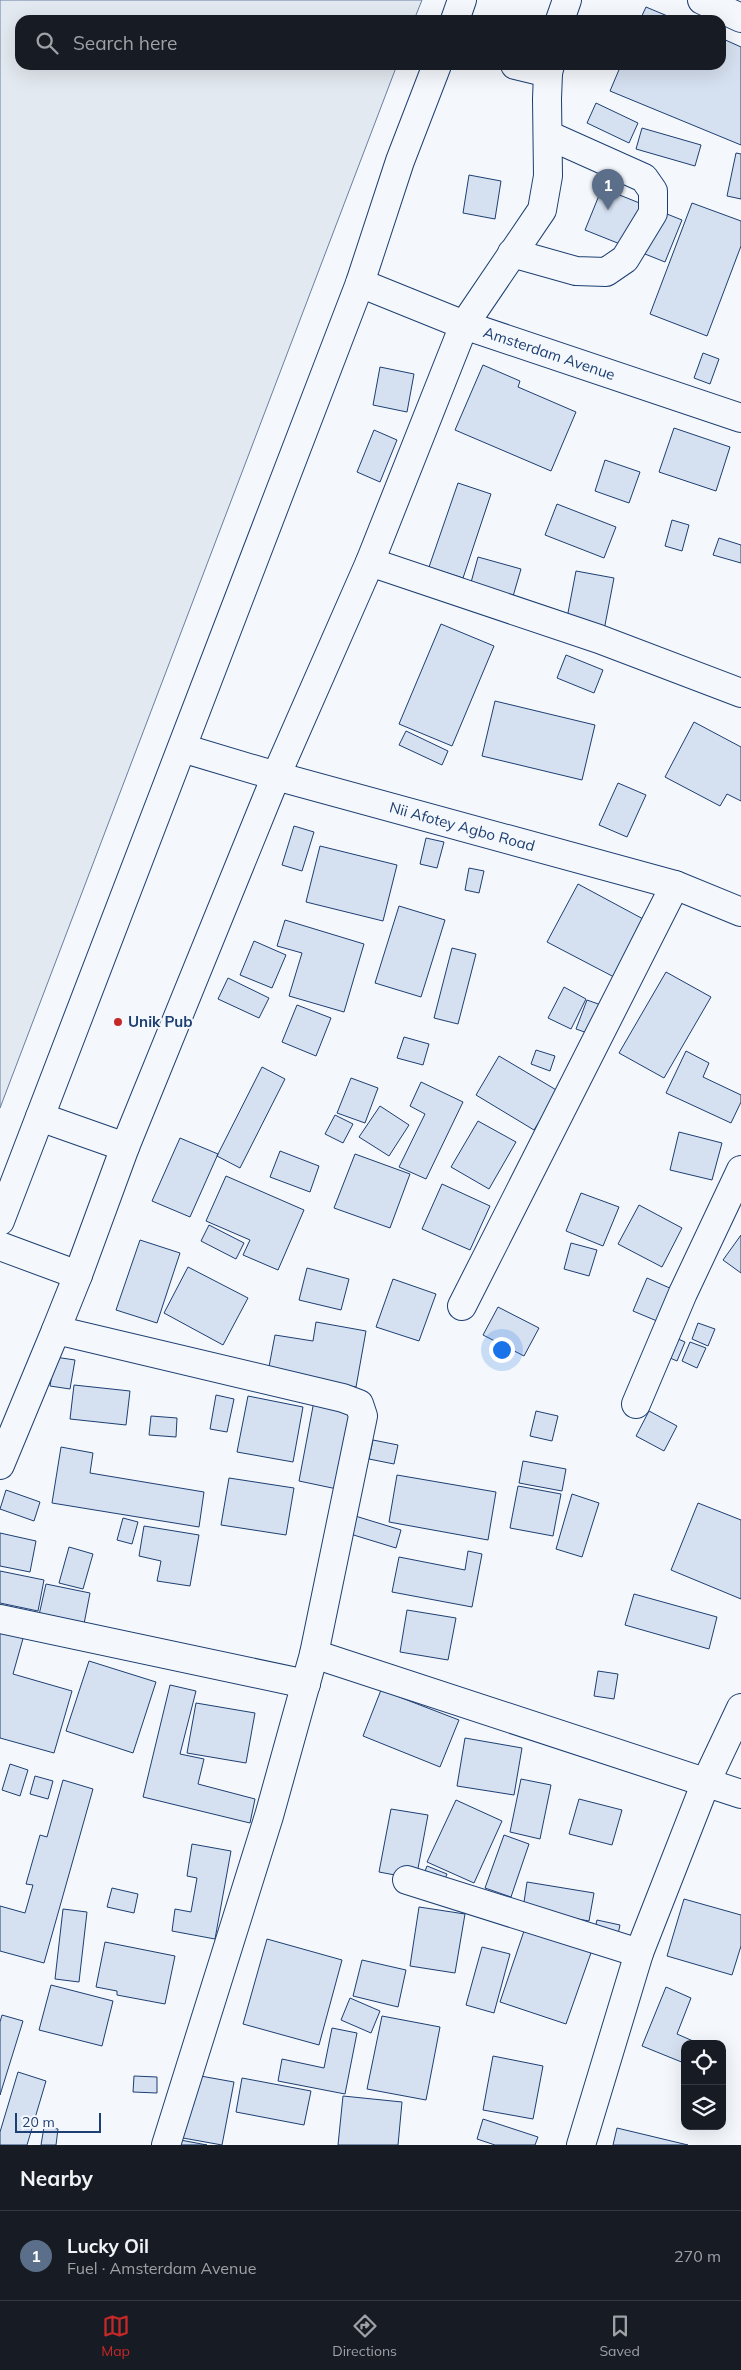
<!DOCTYPE html>
<meta charset="utf-8">
<style>
:root{--surface:#171b24;--page:#242831;--text:#f1f3f6;--muted:#9ea1a6;--line:#363941;--accent:#c62828}
body{margin:0;font-family:Mulish,sans-serif;background:var(--page);color:var(--text)}
.controls{position:absolute;right:15px;bottom:15px;display:grid;overflow:hidden;border-radius:10px;box-shadow:0 5px 20px #0002}
.controls button{width:45px;height:45px;display:grid;place-items:center;padding:0;border:0;border-bottom:1px solid var(--line);background:var(--surface);color:var(--text);font:25px sans-serif}
.scale{position:absolute;left:15px;bottom:12px;width:86px;box-sizing:border-box;padding-left:5px;border:2px solid #1d3f73;border-top:0;font-size:14px;line-height:18px;white-space:nowrap;color:#1d3f73;-webkit-text-stroke:4px #f4f7fb;paint-order:stroke}
.you{position:absolute;left:501px;top:1349px;width:18px;height:18px;margin:-12px;border:4px solid #fff;border-radius:50%;background:#1a73e8;box-shadow:0 0 0 8px #1a73e833}
.badge{display:grid;place-items:center;width:32px;height:32px;border-radius:50%;background:var(--accent);color:#fff;font-size:16px;font-weight:700}
.pin{position:absolute;translate:-50% -41px;filter:drop-shadow(0 1px 2px #0008)}
.pin::after{content:'';position:absolute;top:26px;width:18px;height:15px;background:inherit;clip-path:polygon(0 0,100% 0,50% 100%)}
.list{margin:0;padding:0;list-style:none}
h2{display:flex;justify-content:space-between;align-items:center;height:65px;margin:0;padding:0 20px;font-size:21px}
h2 small{font-size:16px;font-weight:400;color:var(--muted)}
.list li{display:grid;grid-template-columns:32px 1fr auto;gap:15px;align-items:center;box-sizing:border-box;height:90px;padding:0 20px;border-top:1px solid var(--line)}
.list b{display:block;font-size:19px;white-space:nowrap}
.list p{margin:0;font-size:16px;white-space:nowrap;color:var(--muted)}
.list em{font-size:16px;font-style:normal;color:var(--muted)}
.icon{flex:none;width:28px;height:28px;fill:none;stroke:currentColor;stroke-width:2;stroke-linecap:round;stroke-linejoin:round}
.map{position:relative;flex:none;width:741px;height:2145px;overflow:hidden}
.search{position:absolute;background:var(--surface);box-shadow:0 5px 20px #0002;left:15px;right:15px;top:15px;height:55px;display:flex;align-items:center;gap:12px;box-sizing:border-box;padding:0 18px;border-radius:15px;color:var(--muted);font-size:19px}
.sheet{height:155px;background:var(--surface)}
nav{display:flex;justify-content:space-around;align-items:center;box-sizing:border-box;height:70px;border-top:1px solid var(--line);background:var(--surface);font-size:14px;color:var(--muted)}
nav a{display:grid;justify-items:center;gap:2px}
nav .on{color:var(--accent)}
.map>svg:first-child{display:block}
.green{fill:#e3e9f0;stroke:#687fa3}
.building{fill:#d5e0f0;stroke:#1d3f73}
.lines{fill:none;stroke-linecap:round;stroke-linejoin:round}
.minor-casing{stroke:#1d3f73;stroke-width:30}
.highway-casing{stroke:#1d3f73;stroke-width:30}
.minor{stroke:#f4f7fb;stroke-width:28}
.highway{stroke:#f4f7fb;stroke-width:28}
.poi-dot{fill:#c62828;stroke:#f4f7fb;stroke-width:2}
.labels{text-anchor:middle;stroke-width:4;stroke-linejoin:round;paint-order:stroke}
.street-label{font-size:15px;fill:#1d3f73;stroke:#f4f7fb}
.poi-label{font-size:15px;font-weight:bold;fill:#1d3f73;stroke:#f4f7fb;text-anchor:start}
</style>
<div class="map">
<svg width="741" height="2145" viewBox="0 0 741 2145">
<rect width="100%" height="100%" fill="#f4f7fb"/>
<path class="green" d="M 0,0 L 422,0 L 414,20 L 20,20 L 20,65 L 397,65 L 0,1108 Z"/>
<path class="building" d="M 646,7 L 677,20 L 640,20 Z
M 721,38 L 741,47 L 741,145 L 610,91 L 621,65 L 721,65 Z
M 596,103 L 638,123 L 629,143 L 587,123 Z
M 642,128 L 701,145 L 695,166 L 636,149 Z
M 736,153 L 741,154 L 741,199 L 727,196 Z
M 469,175 L 501,181 L 495,219 L 463,213 Z
M 602,188 L 682,220 L 665,262 L 585,230 Z
M 692,203 L 741,221 L 741,246 L 707,336 L 650,314 Z
M 703,353 L 719,359 L 710,384 L 694,378 Z
M 483,365 L 520,381 L 518,387 L 576,412 L 551,471 L 455,430 Z
M 380,367 L 414,374 L 407,412 L 373,405 Z
M 674,428 L 730,447 L 716,491 L 659,472 Z
M 374,430 L 397,440 L 380,482 L 357,472 Z
M 605,460 L 640,472 L 629,503 L 595,491 Z
M 458,483 L 491,494 L 463,578 L 429,567 Z
M 557,504 L 616,527 L 604,558 L 545,535 Z
M 672,520 L 689,525 L 682,551 L 665,546 Z
M 719,538 L 741,545 L 741,563 L 713,555 Z
M 478,557 L 521,569 L 509,610 L 467,597 Z
M 576,571 L 614,578 L 601,646 L 563,639 Z
M 441,624 L 494,646 L 452,746 L 399,724 Z
M 566,655 L 603,670 L 594,693 L 557,678 Z
M 495,701 L 595,725 L 582,780 L 482,756 Z
M 694,722 L 741,747 L 741,801 L 727,794 L 720,806 L 665,777 Z
M 406,731 L 448,751 L 442,765 L 399,745 Z
M 618,783 L 646,795 L 627,837 L 599,825 Z
M 294,826 L 314,832 L 302,871 L 282,865 Z
M 426,838 L 444,842 L 437,868 L 420,864 Z
M 320,846 L 397,865 L 383,921 L 306,902 Z
M 469,868 L 484,871 L 479,893 L 465,890 Z
M 578,884 L 645,920 L 614,977 L 547,942 Z
M 399,906 L 445,920 L 421,997 L 375,983 Z
M 285,920 L 364,944 L 344,1012 L 289,996 L 302,953 L 277,946 Z
M 254,941 L 286,955 L 272,988 L 240,975 Z
M 452,948 L 476,954 L 458,1024 L 434,1018 Z
M 666,972 L 711,997 L 664,1078 L 619,1053 Z
M 228,978 L 269,998 L 259,1018 L 218,999 Z
M 564,987 L 586,999 L 571,1029 L 548,1018 Z
M 587,1000 L 604,1006 L 593,1035 L 576,1029 Z
M 297,1005 L 331,1018 L 316,1056 L 282,1042 Z
M 404,1037 L 429,1044 L 423,1065 L 397,1058 Z
M 536,1050 L 555,1056 L 550,1071 L 531,1064 Z
M 686,1051 L 709,1063 L 703,1077 L 741,1095 L 741,1102 L 731,1123 L 666,1093 Z
M 499,1056 L 558,1091 L 534,1130 L 476,1095 Z
M 262,1067 L 285,1079 L 240,1168 L 217,1156 Z
M 351,1078 L 378,1088 L 365,1123 L 337,1113 Z
M 421,1082 L 463,1102 L 426,1179 L 399,1167 L 425,1114 L 410,1106 Z
M 380,1106 L 409,1125 L 389,1156 L 359,1137 Z
M 335,1115 L 353,1124 L 343,1143 L 325,1134 Z
M 478,1121 L 516,1142 L 489,1189 L 451,1167 Z
M 679,1132 L 722,1143 L 712,1180 L 670,1170 Z
M 180,1138 L 218,1154 L 190,1217 L 152,1201 Z
M 280,1151 L 319,1166 L 310,1192 L 270,1177 Z
M 355,1154 L 410,1174 L 390,1228 L 334,1208 Z
M 226,1176 L 304,1210 L 278,1270 L 243,1255 L 250,1240 L 206,1221 Z
M 442,1184 L 490,1206 L 470,1250 L 422,1229 Z
M 581,1193 L 619,1207 L 603,1246 L 566,1231 Z
M 639,1205 L 682,1228 L 662,1267 L 618,1244 Z
M 209,1225 L 244,1243 L 236,1259 L 201,1241 Z
M 741,1235 L 741,1273 L 723,1260 Z
M 140,1240 L 180,1253 L 157,1323 L 116,1310 Z
M 571,1243 L 597,1250 L 589,1276 L 564,1269 Z
M 188,1267 L 248,1298 L 223,1345 L 164,1313 Z
M 307,1268 L 349,1279 L 341,1310 L 299,1300 Z
M 647,1278 L 672,1289 L 657,1321 L 633,1311 Z
M 393,1279 L 436,1294 L 419,1341 L 376,1327 Z
M 498,1307 L 539,1328 L 524,1356 L 483,1335 Z
M 316,1322 L 366,1331 L 356,1387 L 268,1372 L 275,1335 L 313,1341 Z
M 698,1323 L 715,1329 L 708,1346 L 692,1339 Z
M 669,1335 L 685,1342 L 677,1361 L 661,1354 Z
M 690,1342 L 706,1348 L 697,1368 L 682,1361 Z
M 55,1357 L 75,1360 L 70,1389 L 50,1386 Z
M 74,1385 L 130,1391 L 126,1425 L 70,1419 Z
M 216,1395 L 234,1399 L 227,1432 L 210,1429 Z
M 248,1396 L 303,1407 L 293,1462 L 237,1452 Z
M 314,1401 L 352,1409 L 337,1489 L 299,1481 Z
M 536,1411 L 558,1416 L 552,1441 L 530,1436 Z
M 649,1411 L 677,1426 L 664,1451 L 636,1436 Z
M 151,1416 L 177,1418 L 176,1437 L 149,1435 Z
M 373,1440 L 398,1445 L 394,1464 L 369,1459 Z
M 61,1447 L 93,1453 L 90,1473 L 204,1492 L 199,1527 L 52,1503 Z
M 523,1461 L 566,1469 L 562,1491 L 519,1483 Z
M 397,1475 L 496,1492 L 488,1540 L 389,1522 Z
M 229,1478 L 294,1488 L 286,1535 L 221,1525 Z
M 518,1486 L 561,1494 L 553,1536 L 510,1528 Z
M 6,1490 L 40,1502 L 34,1521 L 0,1509 Z
M 572,1494 L 599,1503 L 582,1557 L 556,1549 Z
M 698,1503 L 741,1520 L 741,1599 L 671,1570 Z
M 352,1515 L 401,1530 L 396,1548 L 347,1533 Z
M 123,1518 L 138,1522 L 132,1544 L 117,1540 Z
M 144,1526 L 199,1535 L 190,1586 L 157,1581 L 161,1561 L 139,1556 Z
M 0,1533 L 36,1541 L 30,1572 L 0,1566 Z
M 69,1547 L 93,1554 L 83,1589 L 59,1583 Z
M 468,1551 L 482,1554 L 472,1607 L 392,1592 L 399,1557 L 465,1570 Z
M 0,1571 L 44,1580 L 38,1611 L 0,1603 Z
M 46,1584 L 90,1593 L 84,1624 L 39,1615 Z
M 634,1594 L 717,1617 L 709,1649 L 625,1625 Z
M 407,1610 L 456,1618 L 448,1660 L 400,1652 Z
M 0,1628 L 24,1635 L 13,1674 L 72,1691 L 54,1753 L 0,1738 Z
M 89,1661 L 156,1682 L 133,1753 L 66,1731 Z
M 598,1671 L 618,1674 L 614,1699 L 594,1696 Z
M 170,1685 L 196,1691 L 180,1754 L 204,1759 L 198,1784 L 255,1799 L 250,1823 L 143,1797 Z
M 381,1690 L 459,1720 L 440,1767 L 363,1736 Z
M 196,1703 L 255,1713 L 246,1763 L 187,1753 Z
M 465,1738 L 522,1748 L 514,1795 L 457,1786 Z
M 10,1764 L 28,1770 L 20,1796 L 2,1790 Z
M 35,1776 L 53,1781 L 48,1799 L 30,1794 Z
M 521,1779 L 551,1785 L 540,1839 L 510,1832 Z
M 63,1780 L 93,1789 L 44,1963 L 0,1951 L 0,1906 L 25,1913 L 33,1885 L 26,1884 L 40,1835 L 47,1837 Z
M 579,1799 L 622,1810 L 612,1845 L 569,1834 Z
M 456,1800 L 502,1821 L 474,1883 L 427,1862 Z
M 391,1809 L 428,1815 L 416,1879 L 379,1872 Z
M 504,1835 L 529,1844 L 511,1897 L 485,1888 Z
M 192,1844 L 231,1851 L 215,1939 L 172,1931 L 175,1909 L 191,1912 L 197,1878 L 187,1876 Z
M 427,1866 L 447,1874 L 439,1892 L 420,1884 Z
M 527,1882 L 594,1893 L 589,1921 L 523,1909 Z
M 112,1888 L 138,1894 L 134,1913 L 107,1907 Z
M 684,1899 L 741,1915 L 741,1946 L 732,1975 L 667,1956 Z
M 419,1907 L 465,1914 L 455,1973 L 410,1966 Z
M 63,1909 L 87,1912 L 79,1982 L 55,1979 Z
M 597,1920 L 620,1925 L 616,1943 L 593,1937 Z
M 525,1928 L 592,1950 L 566,2024 L 500,2002 Z
M 267,1939 L 342,1960 L 319,2045 L 243,2024 Z
M 105,1942 L 175,1956 L 165,2004 L 117,1995 L 117,1991 L 96,1987 Z
M 482,1947 L 510,1954 L 494,2013 L 466,2005 Z
M 362,1960 L 406,1970 L 398,2007 L 353,1996 Z
M 51,1985 L 113,2001 L 102,2046 L 39,2030 Z
M 666,1987 L 691,1998 L 677,2034 L 693,2041 L 692,2044 L 685,2044 L 684,2063 L 642,2046 Z
M 350,1998 L 380,2011 L 371,2033 L 341,2020 Z
M 2,2015 L 23,2021 L 0,2095 L 0,2022 Z
M 382,2016 L 440,2027 L 426,2100 L 367,2089 Z
M 332,2028 L 357,2033 L 345,2094 L 278,2081 L 282,2059 L 324,2068 Z
M 493,2056 L 543,2066 L 533,2119 L 483,2110 Z
M 18,2072 L 46,2081 L 27,2145 L 0,2145 L 0,2132 Z
M 195,2075 L 234,2082 L 222,2145 L 183,2138 Z
M 134,2076 L 157,2077 L 157,2093 L 133,2092 Z
M 242,2078 L 311,2091 L 304,2125 L 236,2112 Z
M 343,2096 L 402,2102 L 398,2145 L 338,2145 Z
M 483,2119 L 538,2137 L 535,2145 L 495,2145 L 477,2139 Z
M 44,2127 L 58,2129 L 56,2145 L 41,2145 Z
M 617,2128 L 688,2145 L 613,2145 Z
M 175,2139 L 207,2145 L 174,2145 Z"/>
<g class="lines">
<g class="minor-casing">
<g id="minor">
<path d="M 702,0 L 741,18"/>
<path d="M 560,20 L 567,0"/>
<path d="M 515,65 L 548,73 L 550,65"/>
<path d="M 512,253 L 576,271 L 606,272 L 625,259 L 653,213 L 653,191 L 644,178 L 548,135"/>
<path id="s1" d="M 360,283 L 464,325 L 741,418"/>
<path d="M 370,562 L 599,639 L 741,693"/>
<path id="s2" d="M 182,748 L 276,776 L 675,885 L 741,912"/>
<path d="M 40,1117 L 125,1147"/>
<path d="M 0,1246 L 78,1275"/>
<path d="M 462,1306 L 675,885"/>
<path d="M 56,1330 L 78,1275 L 125,1147 L 276,776 L 370,562 L 464,325 L 542,210 L 548,176 L 547,99 L 548,73"/>
<path d="M 636,1404 L 683,1293 L 741,1170"/>
<path d="M 0,1465 L 56,1330 L 343,1398 L 359,1404 L 363,1416 L 314,1654 L 269,1816 L 166,2145"/>
<path d="M 0,1619 L 306,1684"/>
<path d="M 314,1654 L 741,1794"/>
<path d="M 407,1880 L 639,1953"/>
<path d="M 581,2145 L 639,1953 L 706,1782 L 741,1708"/>
</g>
</g>
<g class="highway-casing">
<path id="highway" d="M 455,20 L 462,0
M 0,1221 L 360,283 L 400,161 L 437,65"/>
</g>
<use href="#minor" class="minor"/>
<use href="#highway" class="highway"/>
</g>
<circle class="poi-dot" cx="118" cy="1022" r="5"/>
<g class="labels">
<g class="street-label">
<text dy="5" stroke="none"><textPath href="#s1" startOffset="202">Amsterdam Avenue</textPath></text>
<text dy="5" stroke="none"><textPath href="#s2" startOffset="291">Nii Afotey Agbo Road</textPath></text>
</g>
<g class="poi-label">
<text x="128" y="1027">Unik Pub</text>
</g>
</g>
</svg>
<div class="controls">
<button><svg class="icon" aria-label="locate" viewBox="0 0 24 24"><circle cx="12" cy="12" r="6"/><path d="M12 2v4M12 18v4M2 12h4M18 12h4"/></svg></button>
<button><svg class="icon" aria-label="layers" viewBox="0 0 24 24"><path d="M12 4l9 5-9 5-9-5zM3 14l9 5 9-5"/></svg></button>
</div>
<div class="scale">20 m</div>
<div class="you"></div>
<div class="pin badge" style="left:608px;top:210px;background:#5c6f8a">1</div>
<div class="search"><svg class="icon" aria-label="search" viewBox="0 0 24 24"><circle cx="10" cy="10" r="6"/><path d="M15 15l6 6"/></svg>Search here</div>
</div>
<section class="sheet">
<h2>Nearby<small></small></h2>
<ul class="list">
<li><span class="badge" style="background:#5c6f8a">1</span><div><b>Lucky Oil</b><p>Fuel · Amsterdam Avenue</p></div><em>270 m</em></li>
</ul>
</section>
<nav>
<a class="on"><svg class="icon" aria-label="map" viewBox="0 0 24 24"><path d="M3 6l6-2 6 2 6-2v14l-6 2-6-2-6 2zM9 4v14M15 6v14"/></svg>Map</a>
<a><svg class="icon" aria-label="directions" viewBox="0 0 24 24"><path d="M12 3l9 9-9 9-9-9zM9 14v-3h6M13 9l2 2-2 2"/></svg>Directions</a>
<a><svg class="icon" aria-label="saved" viewBox="0 0 24 24"><path d="M7 4h10v16l-5-4-5 4z"/></svg>Saved</a>
</nav>
